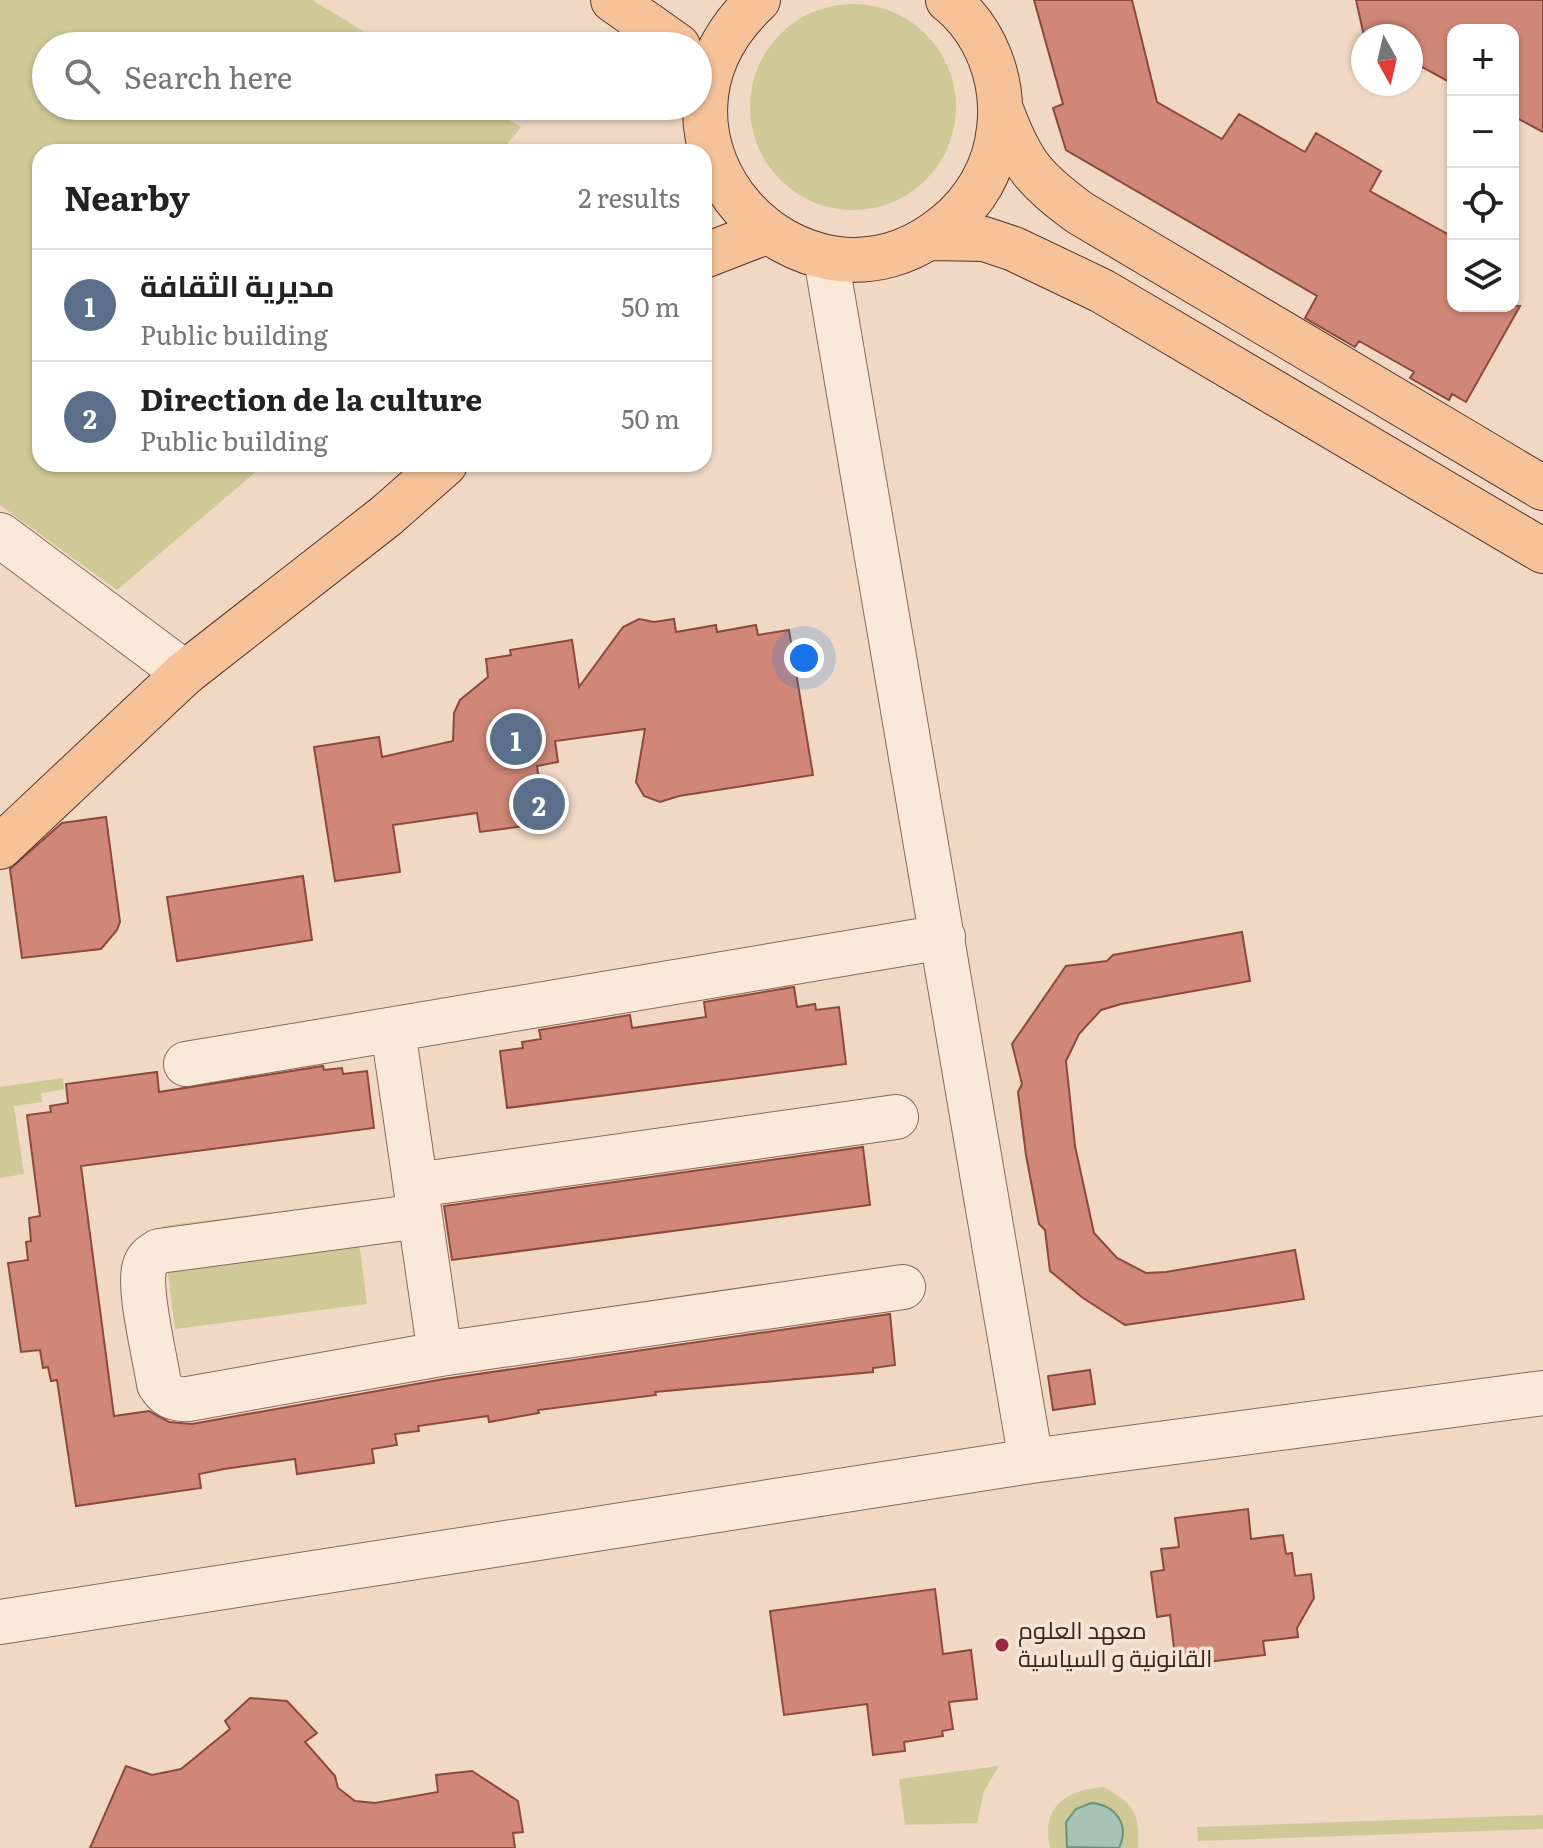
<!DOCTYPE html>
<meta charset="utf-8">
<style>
:root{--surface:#fff;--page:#f2f2f2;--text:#222;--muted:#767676;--line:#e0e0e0;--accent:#2563eb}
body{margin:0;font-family:Literata,Cairo,serif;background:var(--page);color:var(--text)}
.controls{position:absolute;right:24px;top:24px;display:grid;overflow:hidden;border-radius:16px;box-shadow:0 2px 6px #0004}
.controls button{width:72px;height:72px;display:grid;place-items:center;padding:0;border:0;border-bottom:2px solid var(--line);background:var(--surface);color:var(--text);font:40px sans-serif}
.compass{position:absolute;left:1351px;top:24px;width:72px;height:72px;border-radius:50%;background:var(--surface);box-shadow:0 2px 6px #0004;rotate:172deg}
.you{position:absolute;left:804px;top:658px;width:28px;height:28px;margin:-20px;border:6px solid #fff;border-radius:50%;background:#1a73e8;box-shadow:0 0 0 12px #1a73e833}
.badge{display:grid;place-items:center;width:52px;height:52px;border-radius:50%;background:var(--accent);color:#fff;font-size:26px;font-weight:700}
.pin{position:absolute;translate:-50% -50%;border:4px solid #fff;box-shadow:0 2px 8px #0006}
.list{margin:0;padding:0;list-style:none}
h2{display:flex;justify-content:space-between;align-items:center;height:104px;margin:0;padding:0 32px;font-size:34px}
h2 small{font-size:26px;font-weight:400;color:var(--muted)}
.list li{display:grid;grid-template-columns:52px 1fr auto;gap:24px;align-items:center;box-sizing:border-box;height:112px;padding:0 32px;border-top:2px solid var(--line)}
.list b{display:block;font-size:30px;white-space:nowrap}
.list p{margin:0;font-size:26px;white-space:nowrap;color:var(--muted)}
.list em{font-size:26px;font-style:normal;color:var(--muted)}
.icon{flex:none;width:44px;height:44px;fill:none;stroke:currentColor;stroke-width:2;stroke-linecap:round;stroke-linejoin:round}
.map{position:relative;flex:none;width:1543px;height:1848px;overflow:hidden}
.search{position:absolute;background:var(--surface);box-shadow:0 2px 6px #0004;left:32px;top:32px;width:680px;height:88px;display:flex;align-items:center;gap:20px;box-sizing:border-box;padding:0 28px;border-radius:44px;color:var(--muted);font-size:30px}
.panel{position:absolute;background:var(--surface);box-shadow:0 2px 6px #0004;left:32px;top:144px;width:680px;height:328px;border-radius:24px}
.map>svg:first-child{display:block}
.green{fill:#cfc897}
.water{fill:#a6c3b3;stroke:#6c927f;stroke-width:2}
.building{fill:#d08778;stroke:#8c4a3e;stroke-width:2}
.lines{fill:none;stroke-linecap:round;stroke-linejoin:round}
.minor-casing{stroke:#8c6859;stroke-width:46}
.major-casing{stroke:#5a372e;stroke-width:46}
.minor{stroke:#fae8d8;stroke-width:44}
.major{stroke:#f5c29a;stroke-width:44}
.poi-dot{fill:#9e2645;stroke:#f7e4d4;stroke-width:3}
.labels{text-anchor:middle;stroke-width:7;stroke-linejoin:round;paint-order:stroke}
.poi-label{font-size:24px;fill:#3b251e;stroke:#f7e4d4;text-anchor:start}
</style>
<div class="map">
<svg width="1543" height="1848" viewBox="0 0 1543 1848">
<rect width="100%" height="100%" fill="#f0d8c4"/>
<path class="green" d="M 0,0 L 312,0 L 388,46 L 46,46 L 46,106 L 486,106 L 521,127 L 508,143 L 511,152 L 40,152 L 40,464 L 265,464 L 117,590 L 0,505 Z
M750 107a103 103 0 1 1 206 0a103 103 0 1 1-206 0Z
M 63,1078 L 64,1089 L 41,1093 L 42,1102 L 14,1106 L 24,1174 L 0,1178 L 0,1087 Z
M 354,1202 L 367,1304 L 175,1329 L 162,1226 Z
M 999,1766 L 984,1791 L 977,1823 L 905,1825 L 899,1779 Z
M 1103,1787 C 1134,1803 1140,1813 1138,1848 L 1050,1848 C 1041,1806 1065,1791 1103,1787 Z
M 1543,1815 L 1543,1829 L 1198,1841 L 1197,1827 Z"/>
<path class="water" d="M 1091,1803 C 1116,1805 1130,1825 1119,1848 L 1067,1847 L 1066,1822 L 1076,1809 Z"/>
<path class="building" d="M 1034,0 L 1132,0 L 1157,102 L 1222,139 L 1239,114 L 1305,152 L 1316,133 L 1381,171 L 1370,191 L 1453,237 L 1453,306 L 1520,306 L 1466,402 L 1452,394 L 1449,400 L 1410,378 L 1414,372 L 1359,341 L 1355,347 L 1305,318 L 1317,296 L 1066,150 L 1053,108 L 1063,104 Z
M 1356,0 L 1543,0 L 1543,132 L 1513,116 L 1513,30 L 1453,30 L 1453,84 L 1411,61 L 1411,36 L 1364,36 Z
M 639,619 L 654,622 L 674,619 L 676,632 L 716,625 L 717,632 L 756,625 L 758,635 L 789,630 L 813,775 L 679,796 L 660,802 L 644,796 L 636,782 L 645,729 L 555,741 L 558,762 L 537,766 L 542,800 L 521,803 L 525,826 L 480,832 L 477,813 L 393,825 L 400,872 L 335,881 L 314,747 L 379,737 L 382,757 L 453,741 L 454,713 L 460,700 L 488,677 L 486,659 L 511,655 L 510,650 L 572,640 L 579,687 L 623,627 Z
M 106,817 L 120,922 L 117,930 L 101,949 L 22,958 L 10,869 L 62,823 Z
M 303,876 L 312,940 L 177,961 L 167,897 Z
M 1242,932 L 1250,981 L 1121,1004 L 1101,1010 L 1079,1034 L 1066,1061 L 1075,1146 L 1094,1233 L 1117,1258 L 1146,1273 L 1166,1272 L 1295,1250 L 1304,1299 L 1125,1325 L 1083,1298 L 1050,1271 L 1045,1230 L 1039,1224 L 1026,1155 L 1018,1092 L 1022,1084 L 1012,1044 L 1066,966 L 1107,961 L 1113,955 Z
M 794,987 L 797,1007 L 815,1004 L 816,1010 L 839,1007 L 846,1064 L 507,1108 L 500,1051 L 523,1048 L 522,1042 L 541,1039 L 539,1030 L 630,1015 L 632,1028 L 706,1017 L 704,1002 Z
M 323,1066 L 324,1070 L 342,1068 L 343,1074 L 367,1071 L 374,1128 L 81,1166 L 114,1416 L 149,1411 L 169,1422 L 192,1424 L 444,1379 L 890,1314 L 895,1365 L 873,1368 L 873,1372 L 655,1392 L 656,1395 L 538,1410 L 539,1413 L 489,1422 L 488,1416 L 418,1426 L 419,1431 L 395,1434 L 397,1445 L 372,1449 L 374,1463 L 297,1474 L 295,1459 L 224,1469 L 199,1474 L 201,1488 L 76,1506 L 57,1380 L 51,1381 L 48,1367 L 43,1368 L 40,1350 L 21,1352 L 8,1263 L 28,1260 L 26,1242 L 31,1241 L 29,1218 L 40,1216 L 27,1115 L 51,1112 L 50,1106 L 68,1103 L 66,1084 L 157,1072 L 159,1092 Z
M 863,1147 L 870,1205 L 452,1260 L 444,1206 Z
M 1090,1370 L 1095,1404 L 1053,1410 L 1048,1376 Z
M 1248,1509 L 1251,1539 L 1283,1535 L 1286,1554 L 1292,1553 L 1295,1576 L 1311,1574 L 1314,1598 L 1297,1628 L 1298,1637 L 1263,1641 L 1265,1655 L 1199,1663 L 1175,1656 L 1170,1615 L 1157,1617 L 1151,1572 L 1164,1570 L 1161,1549 L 1179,1547 L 1175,1518 Z
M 935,1589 L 943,1654 L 971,1650 L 977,1699 L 949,1702 L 953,1729 L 942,1731 L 943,1736 L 904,1742 L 905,1751 L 873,1755 L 867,1704 L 784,1715 L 770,1611 Z
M 250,1698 L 287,1701 L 317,1733 L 305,1742 L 335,1776 L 338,1788 L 355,1801 L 375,1803 L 438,1792 L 436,1775 L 472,1771 L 518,1801 L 523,1832 L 513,1833 L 515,1848 L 90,1848 L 126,1766 L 152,1775 L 181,1769 L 230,1729 L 225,1721 Z"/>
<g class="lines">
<g class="minor-casing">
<path id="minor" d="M 826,258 L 1031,1461
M 0,535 L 185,673
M 393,1030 L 440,1354
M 186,1064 L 943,937
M 416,1185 L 896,1117
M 420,1216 L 159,1251 C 151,1256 146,1259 144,1269 C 139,1294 155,1356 159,1384 C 166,1396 174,1400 188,1399 L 440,1354 L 903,1287
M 0,1622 L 1031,1461 L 1543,1393"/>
</g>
<g class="major-casing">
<path id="major" d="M 613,0 L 678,46
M 758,0 C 611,137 802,341 945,226 C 975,202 995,168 999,129 C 1005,81 986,30 948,0
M 1002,112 C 1022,165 1034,179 1080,213 L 1543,488
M 930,238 L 984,239 L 1014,249 L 1102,291 L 1543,551
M 704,256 L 766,232
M 0,847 L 185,673 L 386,516 L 445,464"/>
</g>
<use href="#minor" class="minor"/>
<use href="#major" class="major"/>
</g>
<circle class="poi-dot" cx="1002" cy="1645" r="8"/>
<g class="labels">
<g class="poi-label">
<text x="1018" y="1639">معهد العلوم<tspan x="1018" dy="28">القانونية و السياسية</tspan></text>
</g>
</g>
</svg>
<div class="controls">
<button>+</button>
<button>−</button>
<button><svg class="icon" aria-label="locate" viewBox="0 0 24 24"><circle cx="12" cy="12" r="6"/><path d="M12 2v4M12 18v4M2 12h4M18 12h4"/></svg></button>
<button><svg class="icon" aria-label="layers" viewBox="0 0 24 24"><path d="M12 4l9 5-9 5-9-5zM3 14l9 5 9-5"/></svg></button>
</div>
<svg class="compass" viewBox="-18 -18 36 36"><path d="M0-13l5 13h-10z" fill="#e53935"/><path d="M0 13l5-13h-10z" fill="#767676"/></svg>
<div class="you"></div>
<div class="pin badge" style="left:516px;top:739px;background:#5c6f8a">1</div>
<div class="pin badge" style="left:539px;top:804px;background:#5c6f8a">2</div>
<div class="search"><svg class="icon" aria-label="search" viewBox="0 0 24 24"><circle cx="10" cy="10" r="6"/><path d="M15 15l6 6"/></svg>Search here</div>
<section class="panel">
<h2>Nearby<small>2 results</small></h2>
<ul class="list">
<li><span class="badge" style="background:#5c6f8a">1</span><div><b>مديرية الثقافة</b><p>Public building</p></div><em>50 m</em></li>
<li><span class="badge" style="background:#5c6f8a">2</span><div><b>Direction de la culture</b><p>Public building</p></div><em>50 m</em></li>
</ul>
</section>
</div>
